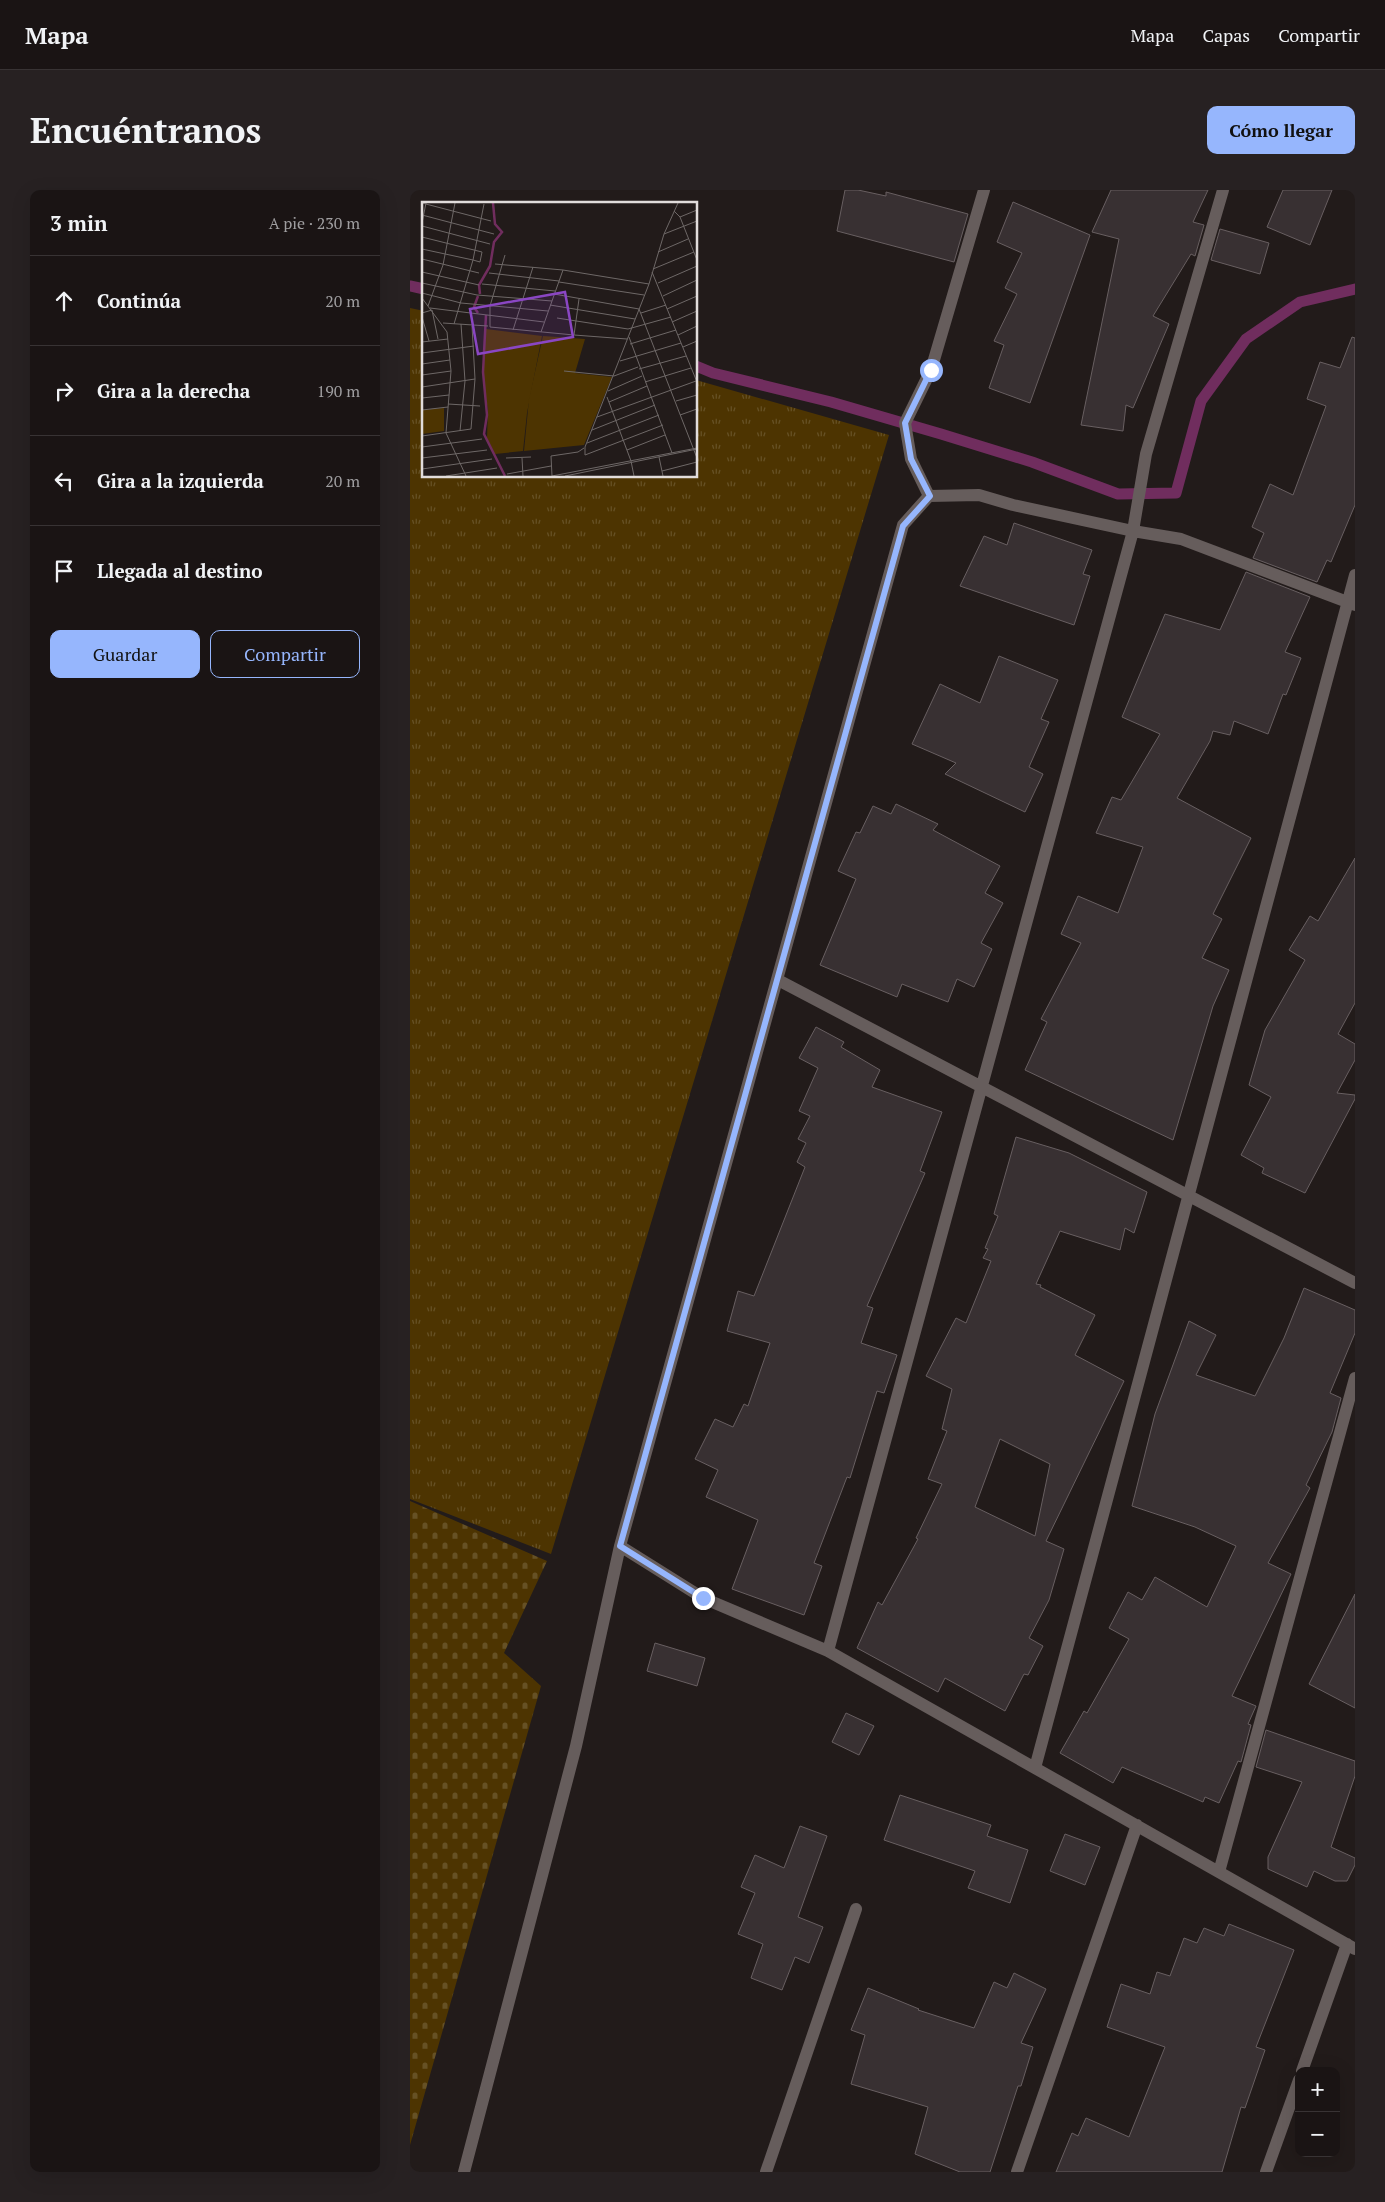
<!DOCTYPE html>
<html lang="es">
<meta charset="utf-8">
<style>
:root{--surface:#1a1414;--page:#272122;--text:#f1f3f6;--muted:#9f9ea0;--line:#383334;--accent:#96b6fd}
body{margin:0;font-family:"PT Serif",serif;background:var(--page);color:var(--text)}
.controls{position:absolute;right:15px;bottom:15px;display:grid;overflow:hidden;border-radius:10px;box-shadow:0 5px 20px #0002}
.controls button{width:45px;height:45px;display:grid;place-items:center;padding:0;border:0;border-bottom:1px solid var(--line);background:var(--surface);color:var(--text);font:25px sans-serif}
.stop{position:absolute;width:15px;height:15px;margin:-11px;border:4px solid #96b6fd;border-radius:50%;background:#fff}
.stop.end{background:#96b6fd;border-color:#fff;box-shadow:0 1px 5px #0008}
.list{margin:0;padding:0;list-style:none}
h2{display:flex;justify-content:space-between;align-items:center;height:65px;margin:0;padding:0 20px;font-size:21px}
h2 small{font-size:16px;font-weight:400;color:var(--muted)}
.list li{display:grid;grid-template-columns:32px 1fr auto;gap:15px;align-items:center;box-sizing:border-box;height:90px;padding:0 20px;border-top:1px solid var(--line)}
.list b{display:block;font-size:19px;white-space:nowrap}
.list em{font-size:16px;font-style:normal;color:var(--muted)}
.actions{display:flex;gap:10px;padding:15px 20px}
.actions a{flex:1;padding:11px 0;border:1px solid var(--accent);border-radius:10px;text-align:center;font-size:18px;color:var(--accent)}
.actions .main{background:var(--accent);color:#111}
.icon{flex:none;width:28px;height:28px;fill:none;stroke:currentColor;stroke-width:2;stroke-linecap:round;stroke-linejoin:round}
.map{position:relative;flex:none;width:945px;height:1982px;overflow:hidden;border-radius:10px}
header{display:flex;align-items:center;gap:30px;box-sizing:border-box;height:70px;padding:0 25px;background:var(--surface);border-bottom:1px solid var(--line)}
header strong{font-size:24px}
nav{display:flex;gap:28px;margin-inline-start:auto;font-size:18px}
.intro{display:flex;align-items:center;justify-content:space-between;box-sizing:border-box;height:120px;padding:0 30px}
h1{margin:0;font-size:35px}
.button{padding:12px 22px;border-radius:10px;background:var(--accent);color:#111;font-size:18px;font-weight:700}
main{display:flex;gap:30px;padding:0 30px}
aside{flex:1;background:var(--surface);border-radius:10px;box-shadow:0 5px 20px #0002}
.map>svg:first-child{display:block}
.grass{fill:url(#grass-tufts)}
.cemetery{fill:url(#cemetery-stones)}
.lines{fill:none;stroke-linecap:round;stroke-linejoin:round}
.stream{stroke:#702d5e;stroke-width:11}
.building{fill:#383032;stroke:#685f61;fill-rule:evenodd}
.street{stroke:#665d5c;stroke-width:12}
.route{stroke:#96b6fd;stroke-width:6}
.inset-river{fill:none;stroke:#702d5e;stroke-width:2.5}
.inset-road{fill:none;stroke:#6e6867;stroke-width:1}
.view{fill:#8a46c3;fill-opacity:0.15;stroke:#8a46c3;stroke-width:2.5}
.inset-edge{fill:none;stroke:#e1dcdb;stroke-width:2.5}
</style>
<header>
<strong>Mapa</strong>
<nav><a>Mapa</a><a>Capas</a><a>Compartir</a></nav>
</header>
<div class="intro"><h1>Encuéntranos</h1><a class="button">Cómo llegar</a></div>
<main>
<aside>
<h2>3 min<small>A pie · 230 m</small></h2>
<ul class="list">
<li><svg class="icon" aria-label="ahead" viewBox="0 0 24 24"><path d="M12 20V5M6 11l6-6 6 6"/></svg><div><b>Continúa</b></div><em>20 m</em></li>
<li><svg class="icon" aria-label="right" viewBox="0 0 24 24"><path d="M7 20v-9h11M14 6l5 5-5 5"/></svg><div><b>Gira a la derecha</b></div><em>190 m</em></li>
<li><svg class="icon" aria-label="left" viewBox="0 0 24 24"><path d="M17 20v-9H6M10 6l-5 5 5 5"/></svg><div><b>Gira a la izquierda</b></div><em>20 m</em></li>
<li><svg class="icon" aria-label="arrive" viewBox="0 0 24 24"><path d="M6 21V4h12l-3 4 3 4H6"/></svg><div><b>Llegada al destino</b></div></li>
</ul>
<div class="actions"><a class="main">Guardar</a><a>Compartir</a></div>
</aside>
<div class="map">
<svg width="945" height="1982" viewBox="0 0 945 1982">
<defs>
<pattern id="grass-tufts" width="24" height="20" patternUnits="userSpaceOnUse" patternTransform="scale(1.25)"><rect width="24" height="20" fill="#4d3401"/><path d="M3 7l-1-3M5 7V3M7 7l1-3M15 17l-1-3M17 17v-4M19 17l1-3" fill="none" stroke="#665125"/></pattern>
<pattern id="cemetery-stones" width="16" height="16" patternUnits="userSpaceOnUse" patternTransform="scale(1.25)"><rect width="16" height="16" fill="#4d3401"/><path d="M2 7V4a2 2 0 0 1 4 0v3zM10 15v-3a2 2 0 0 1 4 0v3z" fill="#665125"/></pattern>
</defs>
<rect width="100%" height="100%" fill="#221b1a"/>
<path class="grass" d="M 0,118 L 14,121 L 14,286 L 286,286 L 286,190 L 479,245 L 141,1364 L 0,1309 Z"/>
<path class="cemetery" d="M 0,1311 L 137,1371 L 94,1463 L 131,1496 L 0,1955 Z"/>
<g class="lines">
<path class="stream" d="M 0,96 L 14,99
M 286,176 L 303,183 L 421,212 L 531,244 L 622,272 L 708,304 L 766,303 L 791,211 L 836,149 L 890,112 L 945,99"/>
</g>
<path class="building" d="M 435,0 L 448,0 L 476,6 L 476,2 L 558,24 L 544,72 L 427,41 Z
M 701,0 L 798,0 L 783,32 L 794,35 L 785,66 L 781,64 L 743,126 L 759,134 L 723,218 L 716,215 L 713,241 L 671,235 L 709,49 L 682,42 Z
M 873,0 L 922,0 L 900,55 L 857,37 Z
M 603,12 L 680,45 L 620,213 L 579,198 L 594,155 L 584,151 L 607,104 L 595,98 L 612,63 L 587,52 Z
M 810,39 L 859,53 L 850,84 L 801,70 Z
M 942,147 L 945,148 L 945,315 L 921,372 L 917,370 L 907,392 L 843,368 L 854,343 L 842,337 L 860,294 L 883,305 L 916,216 L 897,209 L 910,172 L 930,178 Z
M 604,333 L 682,360 L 673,384 L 680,386 L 664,435 L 550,396 L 574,346 L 597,355 Z
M 836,382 L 900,407 L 875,462 L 891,468 L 876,505 L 873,504 L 858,544 L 824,531 L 820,545 L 803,541 L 800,551 L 767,608 L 841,648 L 803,724 L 812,729 L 792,768 L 819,780 L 803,816 L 763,950 L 615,880 L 637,832 L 631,829 L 671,753 L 651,744 L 668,706 L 708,723 L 733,657 L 686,643 L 702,607 L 711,610 L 750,544 L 712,527 L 755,424 L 810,440 Z
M 589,466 L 648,490 L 631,529 L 639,532 L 619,577 L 633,584 L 615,622 L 535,584 L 546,573 L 502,554 L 530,494 L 570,513 Z
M 486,614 L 528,634 L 523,640 L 590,676 L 575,703 L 593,713 L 571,753 L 582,759 L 564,797 L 547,789 L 538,812 L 492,794 L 487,807 L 410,775 L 446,689 L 428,681 L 446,642 L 450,643 L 463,616 L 481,624 Z
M 945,668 L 945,813 L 928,844 L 945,854 L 945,870 L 927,903 L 945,905 L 945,909 L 895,1003 L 852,983 L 854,978 L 831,965 L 861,907 L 839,895 L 855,840 L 895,770 L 879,760 L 900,726 L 908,731 Z
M 406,837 L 434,852 L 431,857 L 470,880 L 462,897 L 532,922 L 510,981 L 515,983 L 457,1116 L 463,1118 L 451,1153 L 487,1165 L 474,1203 L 467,1201 L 440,1288 L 437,1287 L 404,1373 L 412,1376 L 394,1425 L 322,1399 L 348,1330 L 296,1307 L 308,1280 L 285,1269 L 305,1229 L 323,1237 L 334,1214 L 338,1216 L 360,1153 L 317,1141 L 328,1101 L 344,1106 L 395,977 L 387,972 L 396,953 L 388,949 L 400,926 L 389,921 L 408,878 L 389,868 Z
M 606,947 L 659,963 L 737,1002 L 724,1043 L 715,1038 L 710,1060 L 650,1041 L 626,1094 L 631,1095 L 630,1097 L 685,1125 L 665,1165 L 714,1191 L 636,1351 L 654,1359 L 639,1410 L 619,1448 L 633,1456 L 618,1485 L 614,1484 L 595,1521 L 535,1488 L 528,1502 L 447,1458 L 468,1412 L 472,1415 L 508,1349 L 506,1348 L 532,1294 L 518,1289 L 537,1241 L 532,1239 L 542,1199 L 516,1186 L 546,1128 L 556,1133 L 581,1071 L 573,1068 L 578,1059 L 575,1058 L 588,1026 L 584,1024 ZM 590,1249 L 640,1274 L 625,1346 L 565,1317 Z
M 894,1098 L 945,1120 L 945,1143 L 920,1203 L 931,1208 L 922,1242 L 896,1295 L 900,1298 L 858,1373 L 881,1384 L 822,1506 L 846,1516 L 838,1534 L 841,1535 L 831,1572 L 828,1571 L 809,1613 L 795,1607 L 793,1612 L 712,1577 L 703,1593 L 650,1563 L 674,1521 L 677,1523 L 719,1449 L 699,1438 L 718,1402 L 732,1410 L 745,1387 L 797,1417 L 826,1356 L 785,1337 L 722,1316 L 745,1224 L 779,1131 L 806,1145 L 786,1185 L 845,1206 L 874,1148 Z
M 945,1404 L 945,1518 L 899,1494 Z
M 245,1453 L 295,1468 L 287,1496 L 237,1481 Z
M 436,1523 L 464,1536 L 449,1565 L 422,1552 Z
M 856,1540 L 945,1571 L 945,1586 L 921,1657 L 945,1668 L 945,1675 L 937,1691 L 925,1691 L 904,1681 L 897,1697 L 858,1679 L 858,1667 L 892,1592 L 846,1577 Z
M 490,1605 L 581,1635 L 577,1646 L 618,1660 L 600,1713 L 558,1698 L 565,1681 L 474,1650 Z
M 390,1636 L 417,1646 L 388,1727 L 413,1737 L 399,1773 L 385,1767 L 372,1800 L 341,1788 L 353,1754 L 328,1744 L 345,1703 L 331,1697 L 345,1665 L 374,1678 Z
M 655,1644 L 690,1657 L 675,1695 L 640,1681 Z
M 819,1734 L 884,1760 L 846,1857 L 855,1860 L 835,1918 L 831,1917 L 812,1982 L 646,1982 L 662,1943 L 668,1946 L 676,1928 L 719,1947 L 755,1857 L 697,1837 L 711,1794 L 740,1804 L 747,1782 L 760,1786 L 774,1748 L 787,1753 L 794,1738 L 814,1746 Z
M 604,1783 L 636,1799 L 611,1853 L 623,1857 L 611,1896 L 608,1896 L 580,1982 L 550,1982 L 505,1964 L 518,1917 L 441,1894 L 455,1845 L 441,1840 L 458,1798 L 509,1819 L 508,1820 L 564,1838 L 584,1792 L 597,1798 Z"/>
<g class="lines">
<path class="street" d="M 519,306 L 501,269 L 495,233 L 521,180 L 574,0
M 368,790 L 945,1093
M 210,1356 L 293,1408 L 418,1461 L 945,1759
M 418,1461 L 723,341 L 736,264 L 813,0
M 625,1578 L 945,385
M 809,1682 L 945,1188
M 892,1881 L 937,1754
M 54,1982 L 166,1556 L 210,1356 L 493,335 L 519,306 L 569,305 L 603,315 L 723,341 L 771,349 L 945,415
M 356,1982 L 446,1719
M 607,1982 L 727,1635
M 856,1982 L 889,1890"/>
</g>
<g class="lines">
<path class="route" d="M 293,1408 L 210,1356 L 493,336 L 520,306 L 501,269 L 495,233 L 521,180"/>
</g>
<g transform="translate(12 12)">
<rect width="275" height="275" fill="#221b1a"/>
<path d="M 64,127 L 120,134 L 105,211 L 101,249 L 73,252 L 65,236 L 66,208 L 61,178 Z" fill="#4d3401"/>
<path d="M 121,134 L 163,137 L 153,171 L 190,175 L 162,243 L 102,249 L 107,197 Z" fill="#4d3401"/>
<path d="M 22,206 L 22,229 L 0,232 L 0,208 Z" fill="#4d3401"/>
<path class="inset-river" d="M 58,92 L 57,83 L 68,64 L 72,40 L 80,30 L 73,22 L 71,1M 56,94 L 52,105 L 56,111M 61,170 L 64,113M 61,170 L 65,213 L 62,232 L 83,274"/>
<path class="inset-road" d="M 0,1 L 69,19M 252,9 L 258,15 L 275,58M 0,13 L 72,32M 258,15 L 275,8M 0,21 L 4,1M 0,24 L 68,42M 242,32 L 275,19M 0,35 L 60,50 L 58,60 L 51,58 L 32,122M 0,47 L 51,58 L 62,2M 236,50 L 266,37M 83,53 L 68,104 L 68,125 L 152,133 L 157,97M 0,57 L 57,71M 73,62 L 141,68 L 227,82M 231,67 L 272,50M 0,70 L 57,83M 230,70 L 275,180M 67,71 L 137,79M 137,80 L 222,93M 0,81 L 55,93 L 130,99M 236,81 L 275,64M 60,82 L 133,89M 0,91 L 39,101 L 126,109M 132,92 L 217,107 L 275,256M 241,94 L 275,78M 0,96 L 25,130 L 29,169 L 24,231 L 44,274M 128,103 L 213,117M 6,104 L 21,63 L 33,1M 8,106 L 122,120M 245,107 L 275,94M 0,111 L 10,108 L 16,137M 219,111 L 244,103M 0,115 L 7,139M 135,116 L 206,127 L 249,115M 250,120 L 275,109M 21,121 L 66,124M 91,128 L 111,65M 119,130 L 141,68M 152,133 L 205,137M 256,133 L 275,124M 207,135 L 250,251M 0,140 L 26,137M 208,142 L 254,128M 261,145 L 275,139M 0,151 L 52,144M 198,159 L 259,141M 0,162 L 28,158M 217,167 L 264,154M 142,169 L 192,174 L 216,165M 0,173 L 29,169M 223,180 L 269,166M 0,185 L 53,177M 186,189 L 220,174M 185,195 L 209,259 L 212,274M 0,196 L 27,193M 254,199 L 275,193M 187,200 L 225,184M 26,202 L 58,204M 0,208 L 26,205M 258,213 L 275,207M 175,215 L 274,179M 241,223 L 163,253 L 163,245 L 227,82 L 242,32 L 256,1M 170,228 L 233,203M 38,229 L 43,179 L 39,122M 0,234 L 49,227 L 53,177 L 50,124M 165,241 L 237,213M 0,245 L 60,237M 205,248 L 243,233M 237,255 L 241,274M 0,256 L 65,248M 84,256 L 109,255M 100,256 L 101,274M 0,267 L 70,257M 240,269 L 275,260M 85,272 L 129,264M 24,274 L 75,266M 130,274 L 275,246M 130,274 L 129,254 L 156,250 L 162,246M 143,274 L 275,247"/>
<path class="view" d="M 143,90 L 151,135 L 56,152 L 48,107 Z"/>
<rect width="275" height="275" class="inset-edge"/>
</g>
</svg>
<div class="controls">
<button>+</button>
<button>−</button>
</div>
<div class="stop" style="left:521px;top:180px"></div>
<div class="stop end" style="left:293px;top:1408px"></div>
</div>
</main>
